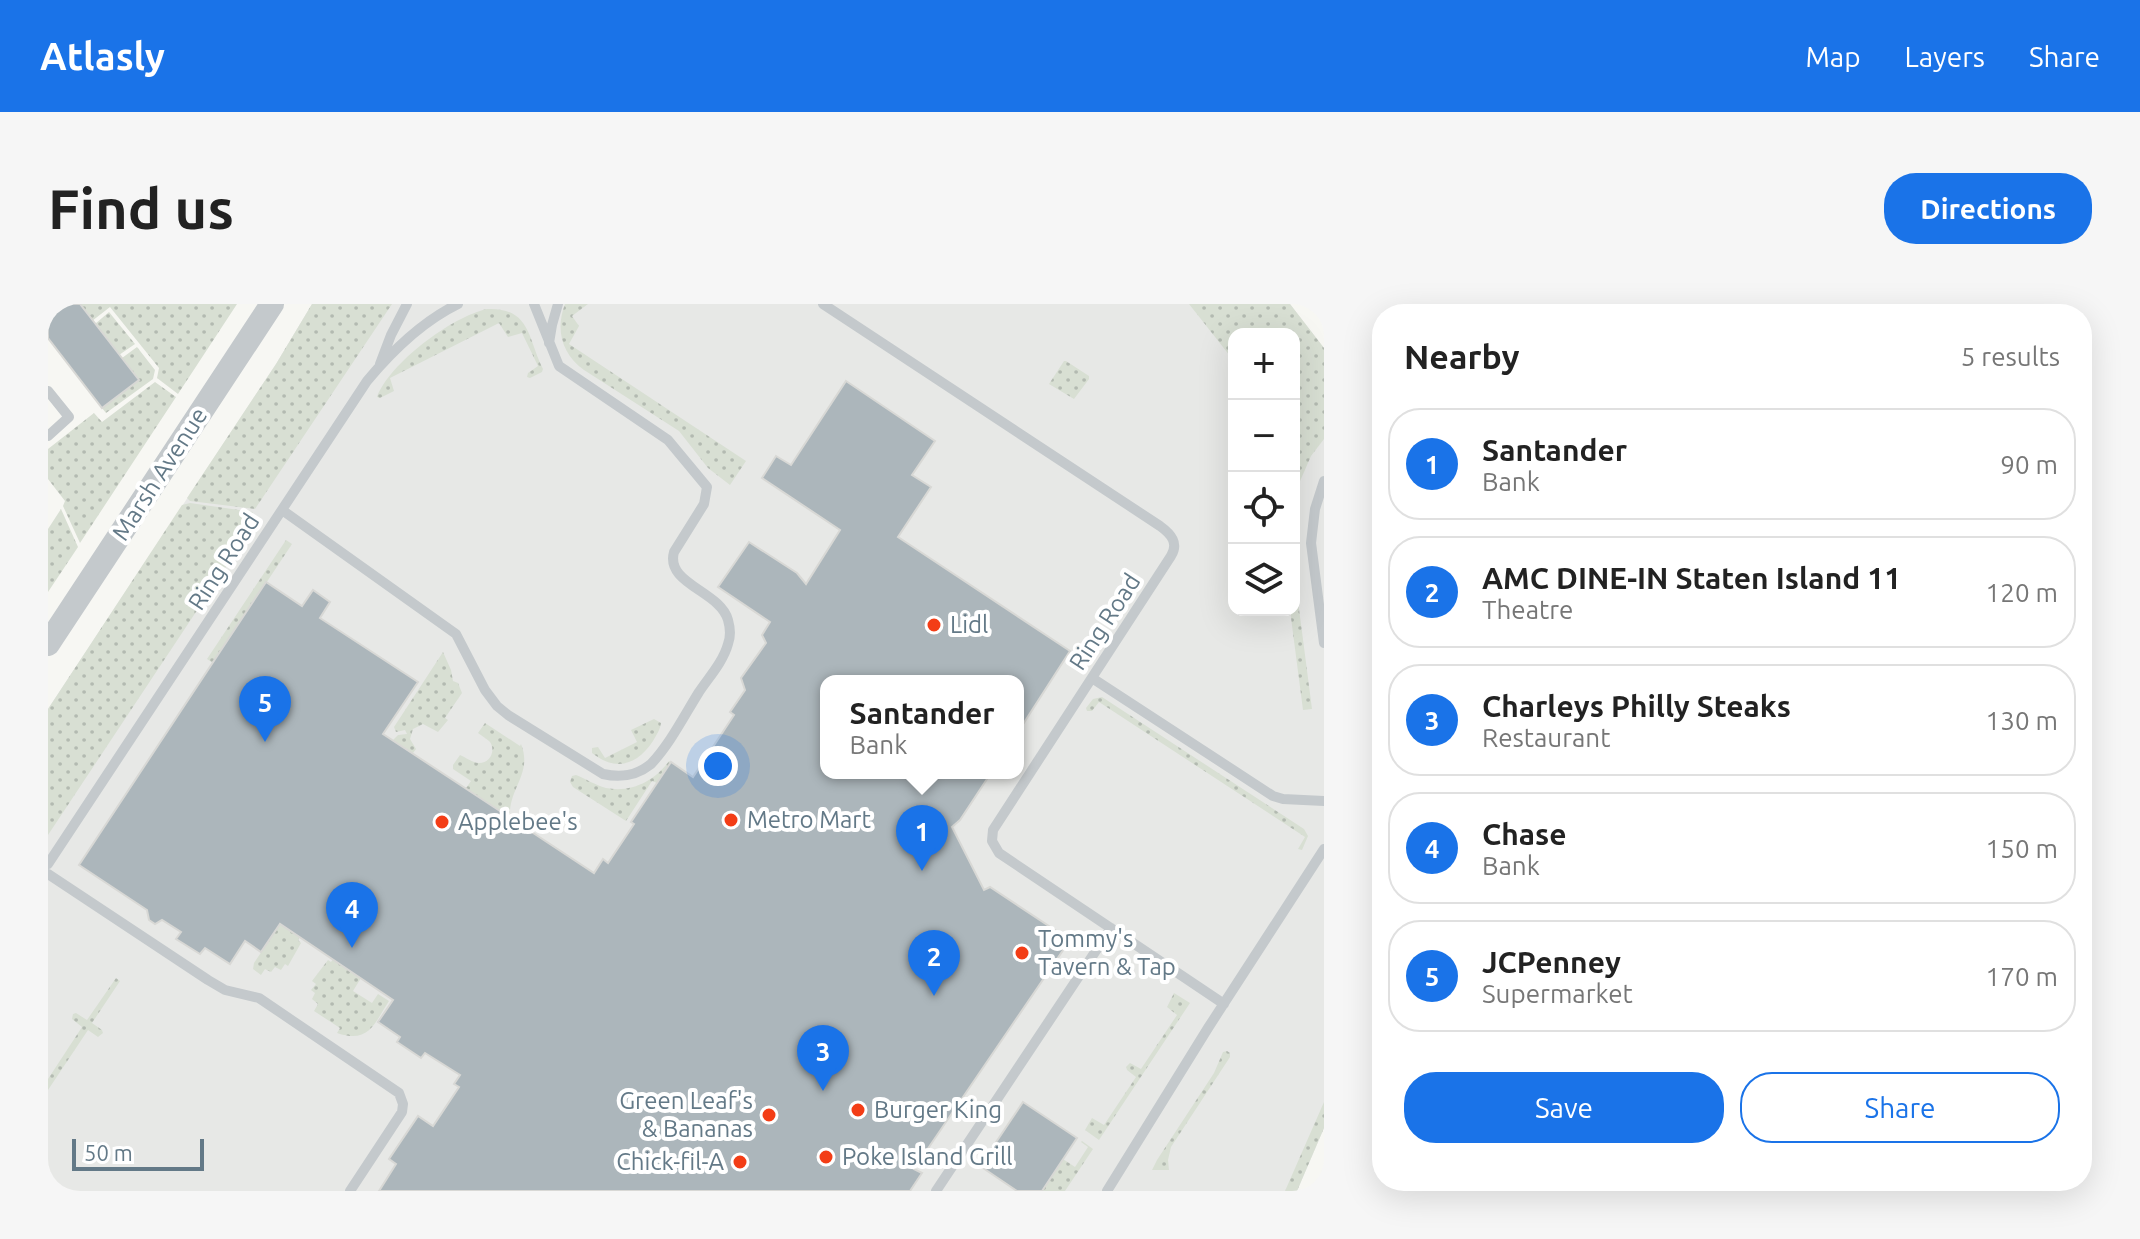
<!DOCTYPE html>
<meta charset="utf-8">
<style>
:root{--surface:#fff;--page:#f6f6f6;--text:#222;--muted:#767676;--line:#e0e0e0;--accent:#1a73e8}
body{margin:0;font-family:Ubuntu,sans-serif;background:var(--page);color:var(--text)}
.controls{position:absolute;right:24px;top:24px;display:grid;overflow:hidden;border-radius:16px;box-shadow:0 8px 32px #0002}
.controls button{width:72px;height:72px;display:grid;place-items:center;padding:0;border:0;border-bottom:2px solid var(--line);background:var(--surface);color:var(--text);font:40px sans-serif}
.scale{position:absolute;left:24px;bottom:20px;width:132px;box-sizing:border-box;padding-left:8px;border:4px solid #637987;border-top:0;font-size:22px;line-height:28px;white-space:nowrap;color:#637987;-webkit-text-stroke:6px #fff;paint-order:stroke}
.you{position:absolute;left:670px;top:462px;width:28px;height:28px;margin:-20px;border:6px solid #fff;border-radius:50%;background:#1a73e8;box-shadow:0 0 0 12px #1a73e833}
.badge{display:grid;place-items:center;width:52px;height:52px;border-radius:50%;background:var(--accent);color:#fff;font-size:26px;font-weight:700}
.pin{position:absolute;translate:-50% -66px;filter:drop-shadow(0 2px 4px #0008)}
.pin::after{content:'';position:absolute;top:42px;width:28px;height:24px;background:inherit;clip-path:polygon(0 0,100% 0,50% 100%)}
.popup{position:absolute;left:772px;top:371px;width:204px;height:104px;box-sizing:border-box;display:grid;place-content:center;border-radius:16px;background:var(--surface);filter:drop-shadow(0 2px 6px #0005);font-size:26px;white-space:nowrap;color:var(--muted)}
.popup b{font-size:30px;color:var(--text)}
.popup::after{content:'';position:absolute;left:50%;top:100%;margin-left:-16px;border:16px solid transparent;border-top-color:var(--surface)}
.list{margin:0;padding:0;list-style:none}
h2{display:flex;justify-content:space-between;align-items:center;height:104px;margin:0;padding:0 32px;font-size:34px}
h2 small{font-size:26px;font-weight:400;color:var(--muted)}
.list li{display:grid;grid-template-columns:52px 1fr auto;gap:24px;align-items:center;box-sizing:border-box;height:112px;margin:0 16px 16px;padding:0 16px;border:2px solid var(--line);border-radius:32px}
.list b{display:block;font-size:30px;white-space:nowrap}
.list p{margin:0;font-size:26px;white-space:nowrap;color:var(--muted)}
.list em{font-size:26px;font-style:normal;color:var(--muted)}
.actions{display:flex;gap:16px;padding:24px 32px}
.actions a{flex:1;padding:18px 0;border:2px solid var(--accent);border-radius:32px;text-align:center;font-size:28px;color:var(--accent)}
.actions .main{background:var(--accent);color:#fff}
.icon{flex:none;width:44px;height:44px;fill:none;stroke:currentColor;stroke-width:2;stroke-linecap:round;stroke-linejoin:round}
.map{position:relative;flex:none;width:1276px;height:887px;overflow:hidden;border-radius:32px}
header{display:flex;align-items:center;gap:48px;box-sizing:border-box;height:112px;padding:0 40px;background:var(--accent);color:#fff}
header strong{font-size:38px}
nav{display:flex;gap:44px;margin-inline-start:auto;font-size:28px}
.intro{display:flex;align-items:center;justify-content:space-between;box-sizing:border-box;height:192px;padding:0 48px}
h1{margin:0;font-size:56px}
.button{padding:20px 36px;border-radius:32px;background:var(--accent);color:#fff;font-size:28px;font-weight:700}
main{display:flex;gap:48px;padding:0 48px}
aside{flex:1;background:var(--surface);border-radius:32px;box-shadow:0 8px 32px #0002}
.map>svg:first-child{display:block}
.built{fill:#e7e8e6;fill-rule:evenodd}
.grass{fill:url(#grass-dots)}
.building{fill:#acb6bb;stroke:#d8d8d5;stroke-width:2}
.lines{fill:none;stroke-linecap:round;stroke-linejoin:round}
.service{stroke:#c4c9cc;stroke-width:10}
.tertiary{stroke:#c4c9cc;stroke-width:24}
.poi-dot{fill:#f33d16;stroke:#fff;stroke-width:3}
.labels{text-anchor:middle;stroke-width:8;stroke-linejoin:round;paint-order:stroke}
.street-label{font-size:24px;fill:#637987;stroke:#fff}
.poi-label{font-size:24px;fill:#637987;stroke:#fff;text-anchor:start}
</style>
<header>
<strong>Atlasly</strong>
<nav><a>Map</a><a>Layers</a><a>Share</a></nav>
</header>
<div class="intro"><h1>Find us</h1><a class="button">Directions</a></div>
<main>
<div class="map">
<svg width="1276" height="887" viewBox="0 0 1276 887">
<defs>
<pattern id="grass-dots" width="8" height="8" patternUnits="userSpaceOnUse" patternTransform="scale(2)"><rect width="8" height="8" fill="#d8dfd3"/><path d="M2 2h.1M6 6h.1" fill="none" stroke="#b3bab1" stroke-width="1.8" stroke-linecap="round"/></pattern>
</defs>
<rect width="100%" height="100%" fill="#f7f7f3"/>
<path class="built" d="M 264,0 L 1242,0 L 1276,44 L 1276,824 L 1249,887 L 0,887 L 0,405 L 228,60 ZM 1186,30 L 1246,30 L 1246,306 L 1186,306 ZM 778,377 L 970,377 L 970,469 L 778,469 Z"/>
<path class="grass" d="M 32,0 L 189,0 L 130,90 L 109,74 L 111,64 L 62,3 L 44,17 Z
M 264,0 L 344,0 L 207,205 L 142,197 L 139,194 L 228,60 Z
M 517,0 L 540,0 L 524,12 L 531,22 L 521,40 L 698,157 L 682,181 L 660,164 L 631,127 L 536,66 C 514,50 507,26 517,0 Z
M 1141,0 L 1242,0 L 1276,44 L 1276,135 L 1263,152 L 1246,191 L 1246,30 L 1186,30 L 1186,57 Z
M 439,5 C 483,3 480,36 495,65 L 494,68 L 482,74 L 479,73 L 480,69 L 490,62 L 474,29 L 460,33 L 451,19 L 342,74 L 346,87 L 332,94 L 329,93 C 342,59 403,13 439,5 Z
M 61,8 L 87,40 L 71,51 L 47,20 Z
M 89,43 L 107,66 L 105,75 L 58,109 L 54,104 L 90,76 L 74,54 Z
M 1016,57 L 1018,57 L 1041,72 L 1041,75 L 1026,95 L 1001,80 Z
M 107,78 L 128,93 L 32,239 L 15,202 L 17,197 L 0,175 L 0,145 L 46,109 L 54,118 Z
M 142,199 L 205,208 L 203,212 L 209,216 L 0,531 L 0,405 L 134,201 Z
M 13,205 L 30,243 L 0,288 L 0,225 Z
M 238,236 L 244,240 L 165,359 L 159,355 Z
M 1246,266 L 1264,405 L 1255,406 L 1242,306 L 1246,306 Z
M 395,348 L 403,366 L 405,377 L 410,379 L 414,389 L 397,414 L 400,416 L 390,428 L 375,420 L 365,425 L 362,435 L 368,445 L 365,449 L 345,436 L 350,431 L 359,430 L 357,426 L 348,428 L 346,423 Z
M 1054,393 L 1256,525 L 1260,532 L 1254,546 L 1250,545 L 1257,533 L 1051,398 L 1044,407 L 1039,407 L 1038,404 L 1045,395 Z
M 606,415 L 613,419 C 612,426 609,430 605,437 C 589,461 568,468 544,449 L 544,444 L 550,443 L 557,454 L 589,438 L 583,426 Z
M 437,419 L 472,442 L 473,440 C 485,470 460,484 462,514 L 418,484 L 423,477 L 405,465 L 405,461 L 412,451 C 417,453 425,459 431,459 C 442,459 448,447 442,438 C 440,436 433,431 430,429 Z
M 621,457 L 623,458 L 609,479 L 604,477 L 578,517 L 525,483 L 522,478 L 524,472 L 528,471 C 538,475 547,481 558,484 C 583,489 607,477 621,457 Z
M 232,620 L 252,633 L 250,636 L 253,639 L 240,662 L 237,660 L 233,666 L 227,663 L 223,668 L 217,665 L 213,671 L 205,665 L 206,659 Z
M 285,655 L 313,674 L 305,687 L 324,699 L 330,690 L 341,697 C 326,720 321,740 289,729 L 292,724 L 266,707 L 270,700 L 264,695 L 267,689 L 263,686 L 268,680 L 264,677 L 280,656 L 283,658 Z
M 68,674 L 72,677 L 44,719 L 54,726 L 55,729 L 50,733 L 40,726 L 0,786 L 0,775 L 34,723 L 24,715 L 25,710 L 28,709 L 39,716 Z
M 1126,689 L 1142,699 L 1051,836 L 1037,826 L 1044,814 L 1056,821 L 1088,773 L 1079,766 L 1078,763 L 1082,759 L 1093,765 L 1129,711 L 1119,703 Z
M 1179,747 L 1182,749 L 1182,753 L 1123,843 L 1120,856 L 1121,866 L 1104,866 L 1109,856 L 1166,769 L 1175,748 Z
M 1276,798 L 1276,824 L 1249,887 L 1237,887 Z
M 1034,837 L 1045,845 L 1017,887 L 994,887 L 1015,855 L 1027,863 L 1040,843 L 1033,838 Z"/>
<path class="building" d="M 14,0 L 32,0 L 91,76 L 54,104 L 0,34 L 0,11 Z
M 798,77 L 887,137 L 864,171 L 883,183 L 850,233 L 1022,347 L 970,428 L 970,377 L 778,377 L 778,469 L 943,469 L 912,516 L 904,523 L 936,586 L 942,583 L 1022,636 L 866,865 L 874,869 L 862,887 L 331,887 L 348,860 L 341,855 L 370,812 L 385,822 L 411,783 L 406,780 L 412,771 L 377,749 L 373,754 L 349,738 L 352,733 L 330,718 L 345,696 L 232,620 L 213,648 L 197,637 L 182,660 L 157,644 L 152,650 L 128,635 L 133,628 L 114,616 L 107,620 L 101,616 L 99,606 L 31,561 L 218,278 L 254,302 L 265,286 L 282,298 L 272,314 L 370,378 L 335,430 L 546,569 L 555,555 L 560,559 L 586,520 L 583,518 L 623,458 L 645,473 L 686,411 L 682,408 L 697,386 L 693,374 L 718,339 L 714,331 L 722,318 L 670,283 L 701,238 L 749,269 L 758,280 L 792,226 L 714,174 L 728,152 L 743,161 Z
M 975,798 L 1029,834 L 994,887 L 969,887 L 932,862 Z"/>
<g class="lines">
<path class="service" d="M 775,0 L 1112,222 C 1123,230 1131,239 1123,252 L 945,526 L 944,537 L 951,549 L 1176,700
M 501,39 L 504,21 L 510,0
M 332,60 L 343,31 L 359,0
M 0,87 L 21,113 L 0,132
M 1276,177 L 1267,205 L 1263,239 L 1276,339
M 234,206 L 408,330 L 437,386 L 449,402 L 460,411 L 555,470 C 573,474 588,472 603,460 C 622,440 636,412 651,388 C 661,373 675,358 680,340 C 683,332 682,323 680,316 C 672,287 617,280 626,248 L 656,200 L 659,183 L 620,136 L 511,62 L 486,0
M 1044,374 L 1225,492 L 1235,495 L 1276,497
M 0,560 L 319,77 C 344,47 375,17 410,0
M 0,570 L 160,676 L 177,686 L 211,694 L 351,789 L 355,800 L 354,808 L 302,887
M 888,887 L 1063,624
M 1059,887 L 1160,724 L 1276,545"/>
<path class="tertiary" d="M 0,340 L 224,0"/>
</g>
<g class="poi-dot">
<circle cx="886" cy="321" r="8"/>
<circle cx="683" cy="516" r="8"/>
<circle cx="394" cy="518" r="8"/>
<circle cx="974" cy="649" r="8"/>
<circle cx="810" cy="806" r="8"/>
<circle cx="721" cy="811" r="8"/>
<circle cx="778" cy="853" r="8"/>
<circle cx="692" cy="858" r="8"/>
</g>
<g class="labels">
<g class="street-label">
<text transform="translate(112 170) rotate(-57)" y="8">Marsh Avenue</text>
<text transform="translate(176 258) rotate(-57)" y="8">Ring Road</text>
<text transform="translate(1057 318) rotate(-57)" y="8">Ring Road</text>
</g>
<g class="poi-label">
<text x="902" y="329">Lidl</text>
<text x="699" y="524">Metro Mart</text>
<text x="410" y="526">Applebee's</text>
<text x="990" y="643">Tommy's<tspan x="990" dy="28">Tavern &amp; Tap</tspan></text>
<text x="705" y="805" text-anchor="end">Green Leaf's<tspan x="705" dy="28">&amp; Bananas</tspan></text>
<text x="826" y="814">Burger King</text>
<text x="794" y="861">Poke Island Grill</text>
<text x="676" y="866" text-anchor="end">Chick-fil-A</text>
</g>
</g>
</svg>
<div class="controls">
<button>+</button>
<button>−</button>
<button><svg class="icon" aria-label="locate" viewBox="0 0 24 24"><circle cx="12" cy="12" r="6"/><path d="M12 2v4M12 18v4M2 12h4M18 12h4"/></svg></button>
<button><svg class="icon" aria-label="layers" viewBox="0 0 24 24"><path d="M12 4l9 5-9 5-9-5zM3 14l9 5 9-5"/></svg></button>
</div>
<div class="scale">50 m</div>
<div class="you"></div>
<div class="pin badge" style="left:874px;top:567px">1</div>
<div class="popup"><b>Santander</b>Bank</div>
<div class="pin badge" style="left:886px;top:692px">2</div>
<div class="pin badge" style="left:775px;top:787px">3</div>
<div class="pin badge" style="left:304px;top:644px">4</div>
<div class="pin badge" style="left:217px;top:438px">5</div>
</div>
<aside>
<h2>Nearby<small>5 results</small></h2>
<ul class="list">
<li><span class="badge">1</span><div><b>Santander</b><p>Bank</p></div><em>90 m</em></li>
<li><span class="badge">2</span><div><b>AMC DINE-IN Staten Island 11</b><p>Theatre</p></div><em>120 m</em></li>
<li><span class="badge">3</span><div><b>Charleys Philly Steaks</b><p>Restaurant</p></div><em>130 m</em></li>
<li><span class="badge">4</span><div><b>Chase</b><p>Bank</p></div><em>150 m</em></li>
<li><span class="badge">5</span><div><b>JCPenney</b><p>Supermarket</p></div><em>170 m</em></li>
</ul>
<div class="actions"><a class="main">Save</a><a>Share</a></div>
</aside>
</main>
